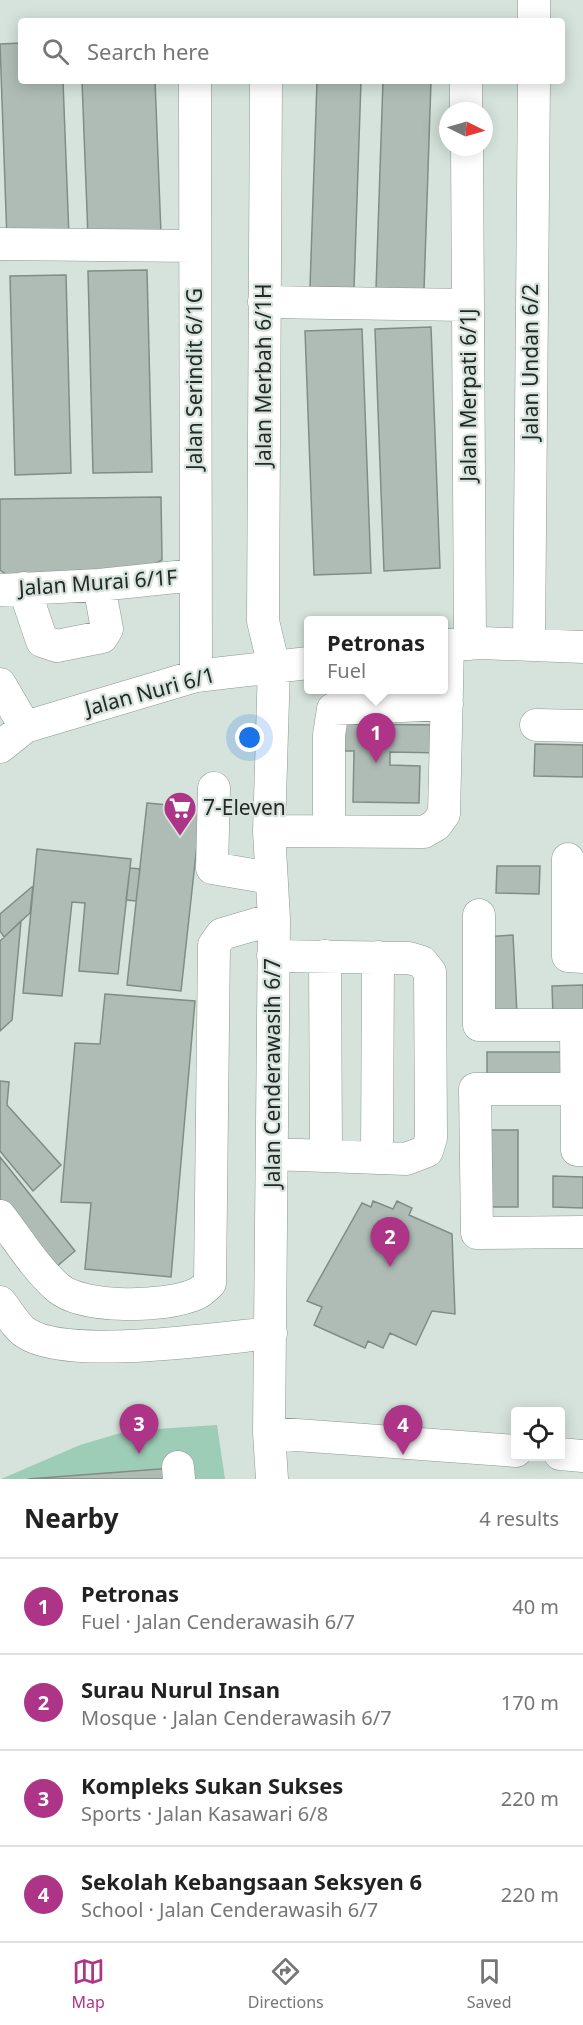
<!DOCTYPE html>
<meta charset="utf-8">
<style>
:root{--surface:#fff;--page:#f6f6f6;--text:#222;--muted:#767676;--line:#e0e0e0;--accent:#ae3487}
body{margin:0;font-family:"Noto Sans",sans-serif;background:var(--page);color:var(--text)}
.controls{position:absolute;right:18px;bottom:18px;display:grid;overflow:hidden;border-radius:6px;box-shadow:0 3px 15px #0003}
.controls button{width:54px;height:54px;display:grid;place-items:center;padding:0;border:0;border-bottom:2px solid var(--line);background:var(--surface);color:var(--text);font:30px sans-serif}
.compass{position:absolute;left:439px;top:102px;width:54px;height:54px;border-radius:50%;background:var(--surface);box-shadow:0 3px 15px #0003;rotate:95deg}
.you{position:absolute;left:250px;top:738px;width:21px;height:21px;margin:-15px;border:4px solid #fff;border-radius:50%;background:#1a73e8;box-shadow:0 0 0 9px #1a73e833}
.badge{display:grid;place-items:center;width:39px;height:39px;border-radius:50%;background:var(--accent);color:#fff;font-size:20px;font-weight:700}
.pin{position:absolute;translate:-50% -50px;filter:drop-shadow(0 2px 3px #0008)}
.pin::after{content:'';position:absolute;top:32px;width:21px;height:18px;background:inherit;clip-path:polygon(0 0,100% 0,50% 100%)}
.popup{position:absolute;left:304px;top:616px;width:144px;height:78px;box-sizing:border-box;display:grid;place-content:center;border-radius:6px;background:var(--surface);filter:drop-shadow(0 2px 4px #0005);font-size:20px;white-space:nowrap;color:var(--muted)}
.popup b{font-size:22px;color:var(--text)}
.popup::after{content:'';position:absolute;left:50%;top:100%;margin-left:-12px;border:12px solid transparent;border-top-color:var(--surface)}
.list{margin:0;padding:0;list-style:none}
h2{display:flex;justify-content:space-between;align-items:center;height:78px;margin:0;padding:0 24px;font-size:26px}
h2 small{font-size:20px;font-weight:400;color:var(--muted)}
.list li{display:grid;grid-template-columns:39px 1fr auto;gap:18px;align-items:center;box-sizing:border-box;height:96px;padding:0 24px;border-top:2px solid var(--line)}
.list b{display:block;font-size:22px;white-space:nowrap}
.list p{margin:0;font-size:20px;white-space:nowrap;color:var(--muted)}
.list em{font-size:20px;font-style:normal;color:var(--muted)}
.icon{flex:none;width:33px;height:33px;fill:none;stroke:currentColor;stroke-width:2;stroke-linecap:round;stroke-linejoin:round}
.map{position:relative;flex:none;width:583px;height:1479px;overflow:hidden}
.search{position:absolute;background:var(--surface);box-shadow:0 3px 15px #0003;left:18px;right:18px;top:18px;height:66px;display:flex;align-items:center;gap:15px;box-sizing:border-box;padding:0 21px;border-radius:6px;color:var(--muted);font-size:22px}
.sheet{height:462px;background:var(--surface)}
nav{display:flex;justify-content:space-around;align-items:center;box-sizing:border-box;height:84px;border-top:2px solid var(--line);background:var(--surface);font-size:16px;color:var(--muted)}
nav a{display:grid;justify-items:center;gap:3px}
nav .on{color:var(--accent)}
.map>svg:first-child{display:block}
.grass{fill:#9dcdb6}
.building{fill:#afbcb6;stroke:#808c86;stroke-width:1.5}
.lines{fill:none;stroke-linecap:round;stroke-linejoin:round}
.minor-casing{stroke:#8c9993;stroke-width:33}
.minor{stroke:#fff;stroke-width:32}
.labels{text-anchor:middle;stroke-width:4.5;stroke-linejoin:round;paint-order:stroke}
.street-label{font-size:21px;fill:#242927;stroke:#d5e3dc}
.poi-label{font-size:21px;fill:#242927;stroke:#d5e3dc;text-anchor:start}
</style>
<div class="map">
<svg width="583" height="1479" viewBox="0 0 583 1479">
<rect width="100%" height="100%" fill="#d5e3dc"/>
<path class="grass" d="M 217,1425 L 225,1479 L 1,1479 L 80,1445 L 127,1431 Z"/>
<path class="building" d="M 21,43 L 21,81 L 63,81 L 69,237 L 7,240 L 0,44 Z
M 82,81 L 155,81 L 161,234 L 88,237 Z
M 317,81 L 361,81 L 354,288 L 310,287 Z
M 383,81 L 431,81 L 424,290 L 376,289 Z
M 147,270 L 152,472 L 93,473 L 88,271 Z
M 66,275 L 71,473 L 15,475 L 10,276 Z
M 431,327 L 440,568 L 384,571 L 375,329 Z
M 362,329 L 371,573 L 314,575 L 305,331 Z
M 161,497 L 162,560 L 139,573 L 17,582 L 0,570 L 0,499 Z
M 334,724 L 443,725 L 443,753 L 390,752 L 390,765 L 420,766 L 419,803 L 353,802 L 354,751 L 334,751 Z
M 535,744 L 583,745 L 583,777 L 534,776 Z
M 147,803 L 201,808 L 181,991 L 127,985 Z
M 37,849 L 131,859 L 118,974 L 79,971 L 85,903 L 72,902 L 62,996 L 23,993 Z
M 497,866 L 540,866 L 539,894 L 496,893 Z
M 130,868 L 140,869 L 136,901 L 126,900 Z
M 33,886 L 30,913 L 4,937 L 0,931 L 0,914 Z
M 21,921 L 12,1020 L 0,1031 L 0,941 Z
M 513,935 L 517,1014 L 488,1016 L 484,937 Z
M 583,985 L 583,1016 L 553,1016 L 552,986 Z
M 105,994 L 195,1001 L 171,1277 L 85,1269 L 91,1203 L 61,1202 L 75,1043 L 100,1044 Z
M 487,1052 L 566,1052 L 566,1081 L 487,1081 Z
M 0,1081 L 9,1082 L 7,1105 L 61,1165 L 33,1191 L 0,1151 Z
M 485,1130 L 518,1130 L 518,1207 L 485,1207 Z
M 0,1157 L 75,1251 L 55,1268 L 0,1199 Z
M 553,1176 L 583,1177 L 583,1208 L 553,1207 Z
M 373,1201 L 393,1209 L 397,1201 L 412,1208 L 409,1215 L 452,1234 L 455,1314 L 432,1311 L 416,1345 L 390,1333 L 383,1348 L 368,1341 L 365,1348 L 314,1325 L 322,1307 L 307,1301 L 362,1203 L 371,1207 Z
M 173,1468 L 174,1479 L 28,1479 Z"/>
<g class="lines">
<g class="minor-casing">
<path id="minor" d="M 534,21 L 534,0
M 195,81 L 196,676
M 266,81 L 263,621 L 274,667 L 269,831 L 274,919 L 269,1433 L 272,1479
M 466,81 L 466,111
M 467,147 L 470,644
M 0,244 L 195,246
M 264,302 L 468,305
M 24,588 L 42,641 L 57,646 L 102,637 L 107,629 L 99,585
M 0,590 L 99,585 L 195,575
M 529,644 L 534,81
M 450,645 L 481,643 L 583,647
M 0,684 L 25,727
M 536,725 L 583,726
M 0,747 L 25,727 L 196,676 L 308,663
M 214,788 L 212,868 L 270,878
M 269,831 L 424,832 L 436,825 L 444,814 L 448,645
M 329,831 L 329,735 L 333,709 L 447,704
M 568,859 L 568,956 L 583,957
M 479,915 L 479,1025 L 583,1025
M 325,956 L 326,1155
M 576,1025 L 577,1150 L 583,1150
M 577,1089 L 475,1089 L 477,1233 L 583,1232
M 272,1154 L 406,1159 L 427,1151 L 431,1138 L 430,972 L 422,962 L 409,958 L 273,956
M 377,1157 L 378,957
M 0,1216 C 18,1239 35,1268 58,1288 C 83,1309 165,1308 196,1294 C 201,1292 206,1287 210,1283 L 214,945 L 222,934 L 274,919
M 0,1302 C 8,1311 16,1327 26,1333 C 67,1361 220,1338 271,1333
M 269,1433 L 516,1451
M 560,1454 L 583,1456
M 178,1467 L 179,1479"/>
</g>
<use href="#minor" class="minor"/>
</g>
<defs>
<g id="supermarket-pin" transform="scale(1.725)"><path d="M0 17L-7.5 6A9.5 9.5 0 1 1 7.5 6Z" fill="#ae3487" stroke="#d5e3dc"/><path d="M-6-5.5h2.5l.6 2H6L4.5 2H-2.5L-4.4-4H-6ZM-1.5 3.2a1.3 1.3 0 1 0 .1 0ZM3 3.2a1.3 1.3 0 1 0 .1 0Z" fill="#fff"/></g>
</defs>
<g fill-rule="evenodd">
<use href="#supermarket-pin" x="180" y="808"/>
</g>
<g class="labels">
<g class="street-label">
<text transform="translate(531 362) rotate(-90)" y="7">Jalan Undan 6/2</text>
<text transform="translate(264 375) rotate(-90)" y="7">Jalan Merbah 6/1H</text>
<text transform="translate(195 379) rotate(-90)" y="7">Jalan Serindit 6/1G</text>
<text transform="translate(469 395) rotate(-90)" y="7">Jalan Merpati 6/1J</text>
<text transform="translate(98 583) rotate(-4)" y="7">Jalan Murai 6/1F</text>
<text transform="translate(150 692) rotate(-15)" y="7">Jalan Nuri 6/1</text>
<text transform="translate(273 1073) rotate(-90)" y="7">Jalan Cenderawasih 6/7</text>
</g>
<g class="poi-label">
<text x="203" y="815">7-Eleven</text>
</g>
</g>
</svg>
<div class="controls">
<button><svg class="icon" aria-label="locate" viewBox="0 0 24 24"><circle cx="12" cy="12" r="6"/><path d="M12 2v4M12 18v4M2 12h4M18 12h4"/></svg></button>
</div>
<svg class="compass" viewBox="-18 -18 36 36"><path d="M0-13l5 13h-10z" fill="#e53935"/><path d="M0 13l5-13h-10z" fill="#767676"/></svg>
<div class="you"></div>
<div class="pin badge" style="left:376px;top:763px">1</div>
<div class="popup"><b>Petronas</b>Fuel</div>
<div class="pin badge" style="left:390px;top:1267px">2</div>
<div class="pin badge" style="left:139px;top:1454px">3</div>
<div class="pin badge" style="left:403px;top:1455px">4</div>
<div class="search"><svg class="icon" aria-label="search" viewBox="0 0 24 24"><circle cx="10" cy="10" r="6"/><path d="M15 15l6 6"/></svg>Search here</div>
</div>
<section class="sheet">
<h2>Nearby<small>4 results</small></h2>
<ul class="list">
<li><span class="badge">1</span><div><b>Petronas</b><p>Fuel · Jalan Cenderawasih 6/7</p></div><em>40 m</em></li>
<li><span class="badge">2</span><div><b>Surau Nurul Insan</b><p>Mosque · Jalan Cenderawasih 6/7</p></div><em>170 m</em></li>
<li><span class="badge">3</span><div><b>Kompleks Sukan Sukses</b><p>Sports · Jalan Kasawari 6/8</p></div><em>220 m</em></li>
<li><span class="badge">4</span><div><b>Sekolah Kebangsaan Seksyen 6</b><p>School · Jalan Cenderawasih 6/7</p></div><em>220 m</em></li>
</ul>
</section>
<nav>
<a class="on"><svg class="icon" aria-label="map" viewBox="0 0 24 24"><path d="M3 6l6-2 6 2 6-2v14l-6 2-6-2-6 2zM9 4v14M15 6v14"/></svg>Map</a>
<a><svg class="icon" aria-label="directions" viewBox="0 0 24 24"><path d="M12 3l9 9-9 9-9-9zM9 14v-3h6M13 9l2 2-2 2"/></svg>Directions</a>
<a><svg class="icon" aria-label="saved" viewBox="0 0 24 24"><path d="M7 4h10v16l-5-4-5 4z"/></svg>Saved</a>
</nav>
